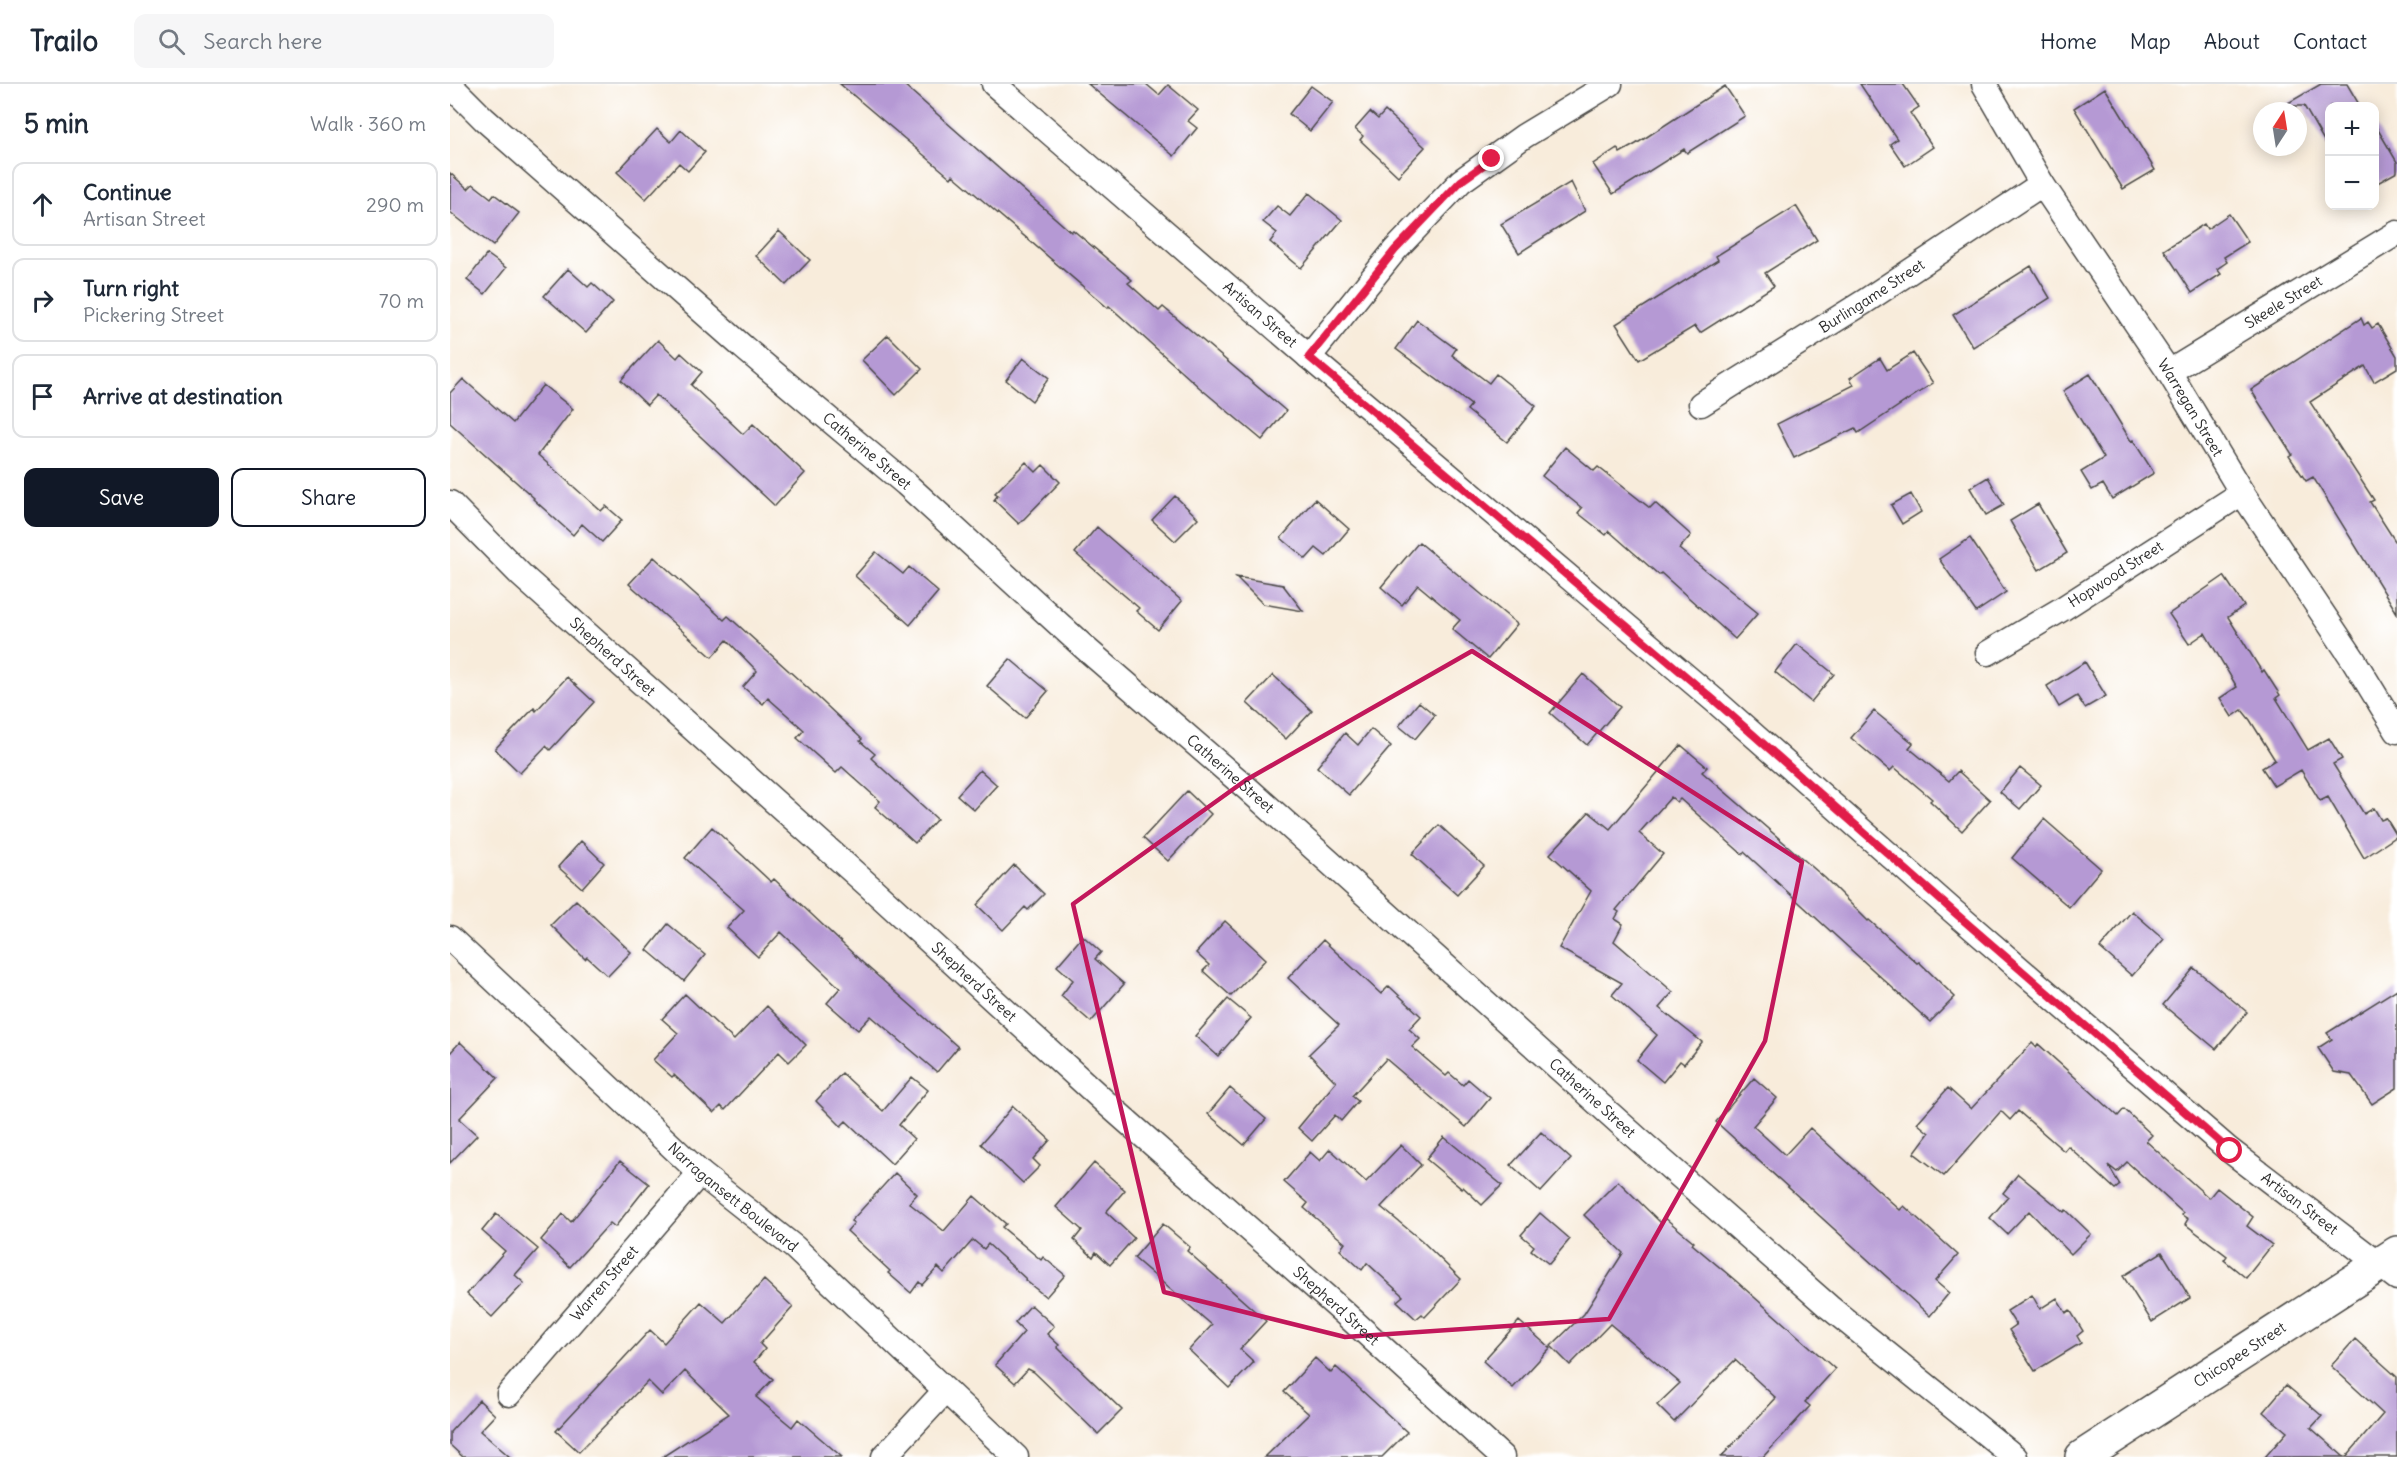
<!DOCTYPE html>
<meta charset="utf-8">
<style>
:root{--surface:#fff;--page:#f6f6f7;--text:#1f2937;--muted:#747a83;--line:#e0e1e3;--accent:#111827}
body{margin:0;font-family:Delius,sans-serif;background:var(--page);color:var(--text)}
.controls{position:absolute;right:18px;top:18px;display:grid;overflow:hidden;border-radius:12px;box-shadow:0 3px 15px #0003}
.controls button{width:54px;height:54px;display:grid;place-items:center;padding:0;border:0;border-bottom:2px solid var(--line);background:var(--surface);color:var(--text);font:30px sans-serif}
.compass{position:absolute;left:1803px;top:18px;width:54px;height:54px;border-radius:50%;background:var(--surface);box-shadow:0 3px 15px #0003;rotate:12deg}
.stop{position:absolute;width:18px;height:18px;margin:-14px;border:4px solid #e11d48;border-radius:50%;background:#fff}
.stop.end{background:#e11d48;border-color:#fff;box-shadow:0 2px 6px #0008}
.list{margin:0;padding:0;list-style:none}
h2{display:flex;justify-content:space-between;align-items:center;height:78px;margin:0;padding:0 24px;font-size:26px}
h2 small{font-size:20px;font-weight:400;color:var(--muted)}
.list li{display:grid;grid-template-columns:39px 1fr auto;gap:18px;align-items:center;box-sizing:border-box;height:84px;margin:0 12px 12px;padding:0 12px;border:2px solid var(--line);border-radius:12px}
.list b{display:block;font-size:22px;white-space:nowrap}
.list p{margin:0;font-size:20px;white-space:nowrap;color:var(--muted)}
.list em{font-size:20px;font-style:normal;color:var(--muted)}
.actions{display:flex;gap:12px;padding:18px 24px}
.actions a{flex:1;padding:14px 0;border:2px solid var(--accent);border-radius:12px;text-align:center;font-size:21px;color:var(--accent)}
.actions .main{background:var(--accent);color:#fff}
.icon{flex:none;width:33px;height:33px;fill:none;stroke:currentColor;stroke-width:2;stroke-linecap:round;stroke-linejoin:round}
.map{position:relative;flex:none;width:1947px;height:1373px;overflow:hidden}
header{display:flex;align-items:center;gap:36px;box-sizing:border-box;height:84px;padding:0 30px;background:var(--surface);border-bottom:2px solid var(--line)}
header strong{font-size:28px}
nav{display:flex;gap:33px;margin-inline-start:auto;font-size:21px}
.search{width:420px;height:54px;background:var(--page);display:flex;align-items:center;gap:15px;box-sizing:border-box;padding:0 21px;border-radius:12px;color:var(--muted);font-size:22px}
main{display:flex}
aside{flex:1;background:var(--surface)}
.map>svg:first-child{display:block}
.building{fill:#b599d4}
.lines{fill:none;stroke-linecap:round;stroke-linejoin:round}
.minor-casing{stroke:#4a4845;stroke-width:27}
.secondary-casing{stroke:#4a4845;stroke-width:36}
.minor{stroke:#fff;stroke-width:24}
.secondary{stroke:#fff;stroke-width:33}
.route{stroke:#e11d48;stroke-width:8}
.marked{fill:none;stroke:#c2185b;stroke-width:4.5;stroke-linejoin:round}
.labels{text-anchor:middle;stroke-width:6;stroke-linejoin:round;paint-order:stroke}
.street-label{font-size:15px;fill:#2b2b2b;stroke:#fff}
</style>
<header>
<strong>Trailo</strong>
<div class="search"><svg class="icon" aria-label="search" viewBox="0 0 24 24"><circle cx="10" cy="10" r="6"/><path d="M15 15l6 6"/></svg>Search here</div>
<nav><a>Home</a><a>Map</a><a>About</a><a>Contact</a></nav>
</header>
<main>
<aside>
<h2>5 min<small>Walk · 360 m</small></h2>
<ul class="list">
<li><svg class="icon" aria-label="ahead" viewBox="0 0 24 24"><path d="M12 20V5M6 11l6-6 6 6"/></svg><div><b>Continue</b><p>Artisan Street</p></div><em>290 m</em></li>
<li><svg class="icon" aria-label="right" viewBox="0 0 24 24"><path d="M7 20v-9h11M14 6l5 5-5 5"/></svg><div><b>Turn right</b><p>Pickering Street</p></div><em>70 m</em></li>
<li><svg class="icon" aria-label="arrive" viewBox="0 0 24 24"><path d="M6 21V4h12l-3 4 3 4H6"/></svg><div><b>Arrive at destination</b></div></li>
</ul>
<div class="actions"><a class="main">Save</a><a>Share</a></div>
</aside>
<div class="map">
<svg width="1947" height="1373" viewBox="0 0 1947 1373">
<rect width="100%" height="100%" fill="#fff"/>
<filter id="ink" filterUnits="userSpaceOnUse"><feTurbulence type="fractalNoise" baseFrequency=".0167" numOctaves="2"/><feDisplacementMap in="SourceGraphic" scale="12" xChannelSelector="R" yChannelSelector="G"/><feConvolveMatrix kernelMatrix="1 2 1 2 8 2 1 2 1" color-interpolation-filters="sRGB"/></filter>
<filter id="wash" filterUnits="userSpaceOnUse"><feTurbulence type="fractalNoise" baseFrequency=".008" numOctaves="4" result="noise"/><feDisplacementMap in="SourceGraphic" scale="24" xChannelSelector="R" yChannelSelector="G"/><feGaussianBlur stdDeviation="1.35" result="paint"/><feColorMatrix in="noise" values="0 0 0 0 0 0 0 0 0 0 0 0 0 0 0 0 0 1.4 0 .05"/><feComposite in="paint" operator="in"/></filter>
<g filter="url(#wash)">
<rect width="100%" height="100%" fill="#f8ecdb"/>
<g id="blocks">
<path class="building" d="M 390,0 L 453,0 L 621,148 L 623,146 L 682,196 L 678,199 L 709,227 L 713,223 L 836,327 L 812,356 L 750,304 L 659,222 L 658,224 L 503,91 L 501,94 Z
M 638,0 L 696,0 L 709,11 L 718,1 L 748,26 L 738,37 L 747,44 L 724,72 Z
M 1410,0 L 1453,0 L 1469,23 L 1460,29 L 1483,63 L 1455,82 L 1440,60 L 1447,55 Z
M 1871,0 L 1897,0 L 1910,22 L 1880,22 L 1880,67 L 1854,22 L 1833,22 Z
M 861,2 L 883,18 L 860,47 L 839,30 Z
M 1275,2 L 1295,32 L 1237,69 L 1234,65 L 1163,110 L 1143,80 L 1167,64 L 1170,69 L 1186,60 Z
M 1655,4 L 1705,86 L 1673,105 L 1624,24 Z
M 935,27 L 975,63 L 948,92 L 910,56 L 913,52 L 905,45 L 920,28 L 928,35 Z
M 1924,39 L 1947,78 L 1947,88 L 1924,101 Z
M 207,45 L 221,58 L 231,46 L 255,68 L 238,87 L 229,79 L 196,115 L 167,88 Z
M 0,89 L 18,105 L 23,100 L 41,114 L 44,110 L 69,129 L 43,162 L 0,128 Z
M 1121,98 L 1135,127 L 1069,169 L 1051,140 Z
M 859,109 L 892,136 L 851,184 L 820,158 L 827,149 L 813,138 L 827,122 L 840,132 Z
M 1346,122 L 1367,156 L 1315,189 L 1324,202 L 1250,249 L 1245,242 L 1189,276 L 1166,240 L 1268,176 L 1266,172 Z
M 1779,130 L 1798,158 L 1774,173 L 1777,178 L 1767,185 L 1771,190 L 1742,209 L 1714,166 L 1754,140 L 1757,145 Z
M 329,147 L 360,176 L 336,201 L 306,172 Z
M 37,170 L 56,184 L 35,210 L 17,196 Z
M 1581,182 L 1600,214 L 1523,263 L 1503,231 Z
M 118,185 L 138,203 L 142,199 L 163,218 L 136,249 L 94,212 Z
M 1911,234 L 1914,241 L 1918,238 L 1922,244 L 1928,240 L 1947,272 L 1947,284 L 1924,298 L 1915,282 L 1860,318 L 1924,416 L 1920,418 L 1947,460 L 1947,529 L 1863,393 L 1856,397 L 1839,372 L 1842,370 L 1801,306 Z
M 967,236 L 1006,265 L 1002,271 L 1039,299 L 1046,290 L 1086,322 L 1057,358 L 1017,326 L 1021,321 L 946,265 Z
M 438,251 L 472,285 L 446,311 L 412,276 Z
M 208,256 L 227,274 L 231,269 L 252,288 L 241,301 L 293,350 L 303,340 L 355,389 L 325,422 L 206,311 L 197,321 L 171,296 Z
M 1463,269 L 1483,299 L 1408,349 L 1405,344 L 1344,374 L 1327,340 L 1404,301 L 1400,294 L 1430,274 L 1437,286 Z
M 573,274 L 599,294 L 582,317 L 556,296 Z
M 1640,290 L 1681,357 L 1683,356 L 1704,389 L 1662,415 L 1653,400 L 1642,406 L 1631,388 L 1654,374 L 1613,307 Z
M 13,295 L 63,339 L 93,301 L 123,325 L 88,371 L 151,427 L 156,422 L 172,436 L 152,458 L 132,440 L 123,451 L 83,415 L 84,414 L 0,339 L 0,309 Z
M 1115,363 L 1144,387 L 1148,383 L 1200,424 L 1205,419 L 1241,451 L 1229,465 L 1308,529 L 1285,555 L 1211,489 L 1209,491 L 1159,447 L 1156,451 L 1128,429 L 1132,424 L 1092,392 Z
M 576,378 L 586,388 L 593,381 L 610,398 L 569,440 L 544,416 L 548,411 L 545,409 Z
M 1538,393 L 1554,421 L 1536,431 L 1520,404 Z
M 1461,410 L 1471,428 L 1452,440 L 1441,421 Z
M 725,412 L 748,434 L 725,457 L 702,436 Z
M 865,415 L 899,445 L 876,472 L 866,464 L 856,475 L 831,454 Z
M 1588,420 L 1617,469 L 1589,486 L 1560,437 Z
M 647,443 L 732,517 L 708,546 L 686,527 L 689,524 L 625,469 Z
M 1520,454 L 1556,508 L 1526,528 L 1489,475 Z
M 969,458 L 1067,540 L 1038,575 L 1002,545 L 1010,536 L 968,501 L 952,521 L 931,503 Z
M 426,468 L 453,490 L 459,483 L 488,508 L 460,541 L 405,492 Z
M 204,473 L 274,536 L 278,532 L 359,605 L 412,655 L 410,657 L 425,670 L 421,674 L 487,735 L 465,759 L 425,723 L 430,717 L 392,683 L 386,689 L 347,654 L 354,646 L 318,614 L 313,620 L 293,603 L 307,587 L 277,556 L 262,573 L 179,500 Z
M 1774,492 L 1794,522 L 1778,533 L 1812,588 L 1814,586 L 1830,611 L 1826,614 L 1858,666 L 1879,654 L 1892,675 L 1883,680 L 1914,730 L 1924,724 L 1931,736 L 1936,734 L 1947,752 L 1914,774 L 1878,713 L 1870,717 L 1851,686 L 1824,702 L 1812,684 L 1825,676 L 1800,636 L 1792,626 L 1782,633 L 1770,614 L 1787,603 L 1755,549 L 1739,560 L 1719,530 Z
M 786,493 L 833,501 L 853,527 L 813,520 Z
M 1347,560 L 1384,590 L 1361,618 L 1325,588 Z
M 560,575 L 598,607 L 575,634 L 537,602 Z
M 1635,578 L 1656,612 L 1635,624 L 1627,612 L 1609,623 L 1597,602 Z
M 1133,590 L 1170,623 L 1137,661 L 1100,629 Z
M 823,591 L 862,627 L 836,655 L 797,619 Z
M 117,593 L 144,618 L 100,666 L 96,662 L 70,689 L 45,665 L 84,624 L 86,627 Z
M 969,618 L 985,631 L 965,655 L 949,642 Z
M 1424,627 L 1463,659 L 1459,664 L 1499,697 L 1508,687 L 1540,716 L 1512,747 L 1480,717 L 1482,715 L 1444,683 L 1440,687 L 1401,654 Z
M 921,645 L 941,662 L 899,711 L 867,683 L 895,649 L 908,661 Z
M 1231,661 L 1257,683 L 1252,688 L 1375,794 L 1418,837 L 1419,836 L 1467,879 L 1469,878 L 1505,913 L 1480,938 L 1294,768 L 1292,770 L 1230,715 L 1227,718 L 1221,713 L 1189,749 L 1213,770 L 1166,826 L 1169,828 L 1165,835 L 1173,840 L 1164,857 L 1223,908 L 1209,924 L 1252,958 L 1234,980 L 1230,977 L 1213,998 L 1187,976 L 1207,951 L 1162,911 L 1172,899 L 1109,864 L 1141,807 L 1100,770 L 1139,728 L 1160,745 Z
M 1570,684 L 1591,701 L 1570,725 L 1550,708 Z
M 530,686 L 547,701 L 524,726 L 507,711 Z
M 737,707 L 761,730 L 718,777 L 693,754 Z
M 1594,735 L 1651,785 L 1619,823 L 1562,774 Z
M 989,741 L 1034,782 L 1007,811 L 962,770 Z
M 262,743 L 321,798 L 324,795 L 413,879 L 508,963 L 487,988 L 421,932 L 408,946 L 377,919 L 390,904 L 331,848 L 308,873 L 277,844 L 294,826 L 235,774 Z
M 131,757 L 154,779 L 132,804 L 108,783 Z
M 564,781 L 594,810 L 578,826 L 575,823 L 553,846 L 527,821 Z
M 126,816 L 181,868 L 158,892 L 137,873 L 135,875 L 101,841 Z
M 1682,827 L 1714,855 L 1682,892 L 1650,864 Z
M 775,837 L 816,875 L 781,912 L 753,887 L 759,881 L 746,869 Z
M 218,840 L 255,871 L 234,897 L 197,866 Z
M 633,852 L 651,868 L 645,875 L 674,900 L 641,938 L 611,912 L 623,896 L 607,882 Z
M 873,856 L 931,910 L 939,902 L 971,932 L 959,945 L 970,955 L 962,963 L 996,992 L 999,989 L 1013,1001 L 1018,995 L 1040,1014 L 1016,1043 L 936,975 L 902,1012 L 908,1017 L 891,1037 L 885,1031 L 862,1057 L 848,1044 L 886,998 L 859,970 L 889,941 L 838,894 Z
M 1744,884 L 1797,928 L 1766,965 L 1713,921 Z
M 1947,905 L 1947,1004 L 1922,1020 L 1901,991 L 1884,988 L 1868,964 L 1882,955 L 1877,949 Z
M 235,910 L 284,956 L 317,922 L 356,961 L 339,978 L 329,968 L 275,1026 L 271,1022 L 264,1029 L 224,991 L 222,993 L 203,976 L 228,949 L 212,935 Z
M 778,915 L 801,934 L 768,972 L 745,952 Z
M 10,958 L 48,994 L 9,1035 L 27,1051 L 0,1079 L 0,969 Z
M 1582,959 L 1586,963 L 1588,960 L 1668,1032 L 1674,1025 L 1702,1051 L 1696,1057 L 1759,1114 L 1767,1104 L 1803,1133 L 1797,1142 L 1822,1161 L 1796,1194 L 1774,1176 L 1777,1172 L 1735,1140 L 1738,1135 L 1732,1131 L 1733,1129 L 1677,1078 L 1667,1088 L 1658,1081 L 1670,1101 L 1665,1105 L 1618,1062 L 1614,1067 L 1568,1027 L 1560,1036 L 1551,1027 L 1494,1092 L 1464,1069 L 1479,1049 L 1467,1039 L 1498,1004 L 1521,1025 Z
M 392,989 L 433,1027 L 462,993 L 478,1006 L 449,1041 L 464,1055 L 442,1080 L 396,1037 L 391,1042 L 366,1017 Z
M 1304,994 L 1327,1014 L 1303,1042 L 1335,1071 L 1360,1044 L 1450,1126 L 1454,1122 L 1508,1171 L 1485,1197 L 1499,1209 L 1480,1232 L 1266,1038 Z
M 780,1004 L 816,1035 L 794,1061 L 758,1030 Z
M 563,1022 L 600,1056 L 583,1075 L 590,1082 L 573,1099 L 531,1060 Z
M 1091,1048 L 1121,1075 L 1091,1108 L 1061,1081 Z
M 994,1053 L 1052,1101 L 1032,1121 L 1013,1103 L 1012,1105 L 976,1075 Z
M 951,1061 L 971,1081 L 931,1123 L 971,1156 L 1011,1195 L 975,1233 L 972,1230 L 966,1235 L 947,1217 L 953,1212 L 917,1179 L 912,1186 L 890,1166 L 895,1159 L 854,1124 L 858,1119 L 834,1098 L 860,1068 L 870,1077 L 880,1065 L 916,1098 Z
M 170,1077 L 199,1100 L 165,1143 L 160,1139 L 120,1183 L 91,1156 L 113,1130 L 121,1138 Z
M 644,1079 L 675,1106 L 656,1128 L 684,1154 L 660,1181 L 646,1168 L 643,1173 L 624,1156 L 632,1146 L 606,1123 Z
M 445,1089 L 467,1110 L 459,1119 L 494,1147 L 524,1112 L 556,1140 L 552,1143 L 591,1176 L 593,1173 L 615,1191 L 596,1213 L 575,1196 L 576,1195 L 538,1160 L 534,1165 L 523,1156 L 494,1189 L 488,1183 L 472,1201 L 469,1198 L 461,1209 L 438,1189 L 440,1187 L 397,1147 L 404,1139 L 401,1137 Z
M 1568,1090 L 1614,1128 L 1616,1126 L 1641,1150 L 1621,1170 L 1579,1127 L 1557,1150 L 1540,1134 L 1558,1113 L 1553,1109 Z
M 1168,1097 L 1211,1139 L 1215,1134 L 1244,1158 L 1242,1160 L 1286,1197 L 1385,1285 L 1355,1318 L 1360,1322 L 1313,1373 L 1271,1373 L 1326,1314 L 1285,1276 L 1224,1338 L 1207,1321 L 1230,1299 L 1160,1240 L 1120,1281 L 1101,1262 L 1134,1230 L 1173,1169 L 1134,1131 Z
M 1090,1129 L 1120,1155 L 1099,1180 L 1081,1166 L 1084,1162 L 1071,1151 Z
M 46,1130 L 88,1165 L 65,1191 L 74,1199 L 42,1233 L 17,1210 L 55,1167 L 32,1147 Z
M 713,1140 L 740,1163 L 737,1167 L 816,1237 L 790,1265 L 804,1278 L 779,1304 L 739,1266 L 762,1241 L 684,1174 Z
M 1712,1168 L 1740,1214 L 1702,1238 L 1673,1192 Z
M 314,1196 L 343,1223 L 310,1260 L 315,1265 L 304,1278 L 323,1295 L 306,1313 L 342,1343 L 348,1335 L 392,1373 L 212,1373 L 279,1330 L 235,1287 L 212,1311 L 198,1297 L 129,1368 L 106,1347 L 200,1246 L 214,1259 L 251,1218 L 275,1239 Z
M 1582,1211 L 1590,1225 L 1607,1214 L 1616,1229 L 1620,1226 L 1633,1247 L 1627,1252 L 1631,1259 L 1585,1287 L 1559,1246 L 1566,1241 L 1557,1227 Z
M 581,1221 L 604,1242 L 597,1250 L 609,1261 L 607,1263 L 672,1326 L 648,1350 L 584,1288 L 578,1285 L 565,1299 L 545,1281 L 574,1248 L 565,1239 Z
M 1069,1237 L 1100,1264 L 1063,1304 L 1033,1277 Z
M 1905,1255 L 1947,1293 L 1947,1373 L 1896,1373 L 1933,1330 L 1881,1282 Z
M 865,1274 L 881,1289 L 886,1283 L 957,1348 L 932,1373 L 815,1373 L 859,1330 L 834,1308 Z
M 1836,1301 L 1872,1332 L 1861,1344 L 1894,1373 L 1815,1373 L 1837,1348 L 1813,1328 Z
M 29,1316 L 45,1331 L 30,1347 L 60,1373 L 13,1373 L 0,1361 L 0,1348 Z"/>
</g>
</g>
<g filter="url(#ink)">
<use href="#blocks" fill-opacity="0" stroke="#4a4845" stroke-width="1.5"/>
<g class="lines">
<g class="minor-casing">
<g id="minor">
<path id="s1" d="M 544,0 L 859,273 L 1264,616 L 1504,828 L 1778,1065 L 1947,1194"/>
<path id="s2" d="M 1534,0 L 1592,100 L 1719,288 L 1792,409 L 1903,575 L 1947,647"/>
<path id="s3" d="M 0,1 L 34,35 L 293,263 L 456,400 L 635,564 L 798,705 L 1190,1057 L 1379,1223 L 1565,1373"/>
<path d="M 859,273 L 945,166 L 1011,97 L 1074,52 L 1160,0"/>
<path id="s4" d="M 1719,288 L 1947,149"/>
<path id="s5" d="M 1251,320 L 1414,218 L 1592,100"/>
<path id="s6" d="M 0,419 L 72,492 L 418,801 L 654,1017 L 891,1226 L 1052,1373"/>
<path id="s7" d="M 1538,569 L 1612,525 L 1792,409"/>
<path id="s8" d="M 0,854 L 250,1089 L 344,1163 L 566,1373"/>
<path id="s9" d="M 59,1310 L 250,1089"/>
<path d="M 434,1373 L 495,1307"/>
</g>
</g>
<g class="secondary-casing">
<g id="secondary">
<path id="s10" d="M 1632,1373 L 1947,1169"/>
</g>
</g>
<use href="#minor" class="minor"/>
<use href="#secondary" class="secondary"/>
</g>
</g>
<g class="lines" filter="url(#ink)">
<path class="route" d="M 1042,75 L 1011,97 L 945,166 L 859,273 L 1264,616 L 1504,828 L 1780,1067"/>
</g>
<path class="marked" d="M 1022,567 L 1352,778 L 1315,957 L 1159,1235 L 895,1253 L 714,1208 L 623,820 L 796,696 Z"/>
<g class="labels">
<g class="street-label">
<text dy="5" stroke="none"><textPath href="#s5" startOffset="202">Burlingame Street</textPath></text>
<text dy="5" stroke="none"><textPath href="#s4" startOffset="134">Skeele Street</textPath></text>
<text dy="5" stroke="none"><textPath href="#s1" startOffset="352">Artisan Street</textPath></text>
<text dy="5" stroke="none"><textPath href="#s2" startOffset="384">Warregan Street</textPath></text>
<text dy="5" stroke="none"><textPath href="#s3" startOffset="555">Catherine Street</textPath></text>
<text dy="5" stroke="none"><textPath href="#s7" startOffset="150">Hopwood Street</textPath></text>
<text dy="5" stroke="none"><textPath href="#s6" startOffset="224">Shepherd Street</textPath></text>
<text dy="5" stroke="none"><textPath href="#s3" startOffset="1041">Catherine Street</textPath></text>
<text dy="5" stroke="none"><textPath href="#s6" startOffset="710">Shepherd Street</textPath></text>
<text dy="5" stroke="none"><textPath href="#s3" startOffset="1527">Catherine Street</textPath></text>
<text dy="5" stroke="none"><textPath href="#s8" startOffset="384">Narragansett Boulevard</textPath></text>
<text dy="5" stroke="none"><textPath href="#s1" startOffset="1720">Artisan Street</textPath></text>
<text dy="5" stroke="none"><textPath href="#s9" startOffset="146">Warren Street</textPath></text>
<text dy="5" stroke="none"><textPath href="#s6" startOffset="1196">Shepherd Street</textPath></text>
<text dy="5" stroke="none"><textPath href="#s10" startOffset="188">Chicopee Street</textPath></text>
</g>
</g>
</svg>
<div class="controls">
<button>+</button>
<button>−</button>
</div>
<svg class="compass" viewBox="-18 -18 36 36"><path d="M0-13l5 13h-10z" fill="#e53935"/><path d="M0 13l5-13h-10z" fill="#747a83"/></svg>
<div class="stop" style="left:1780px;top:1067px"></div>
<div class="stop end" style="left:1042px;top:75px"></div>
</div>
</main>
